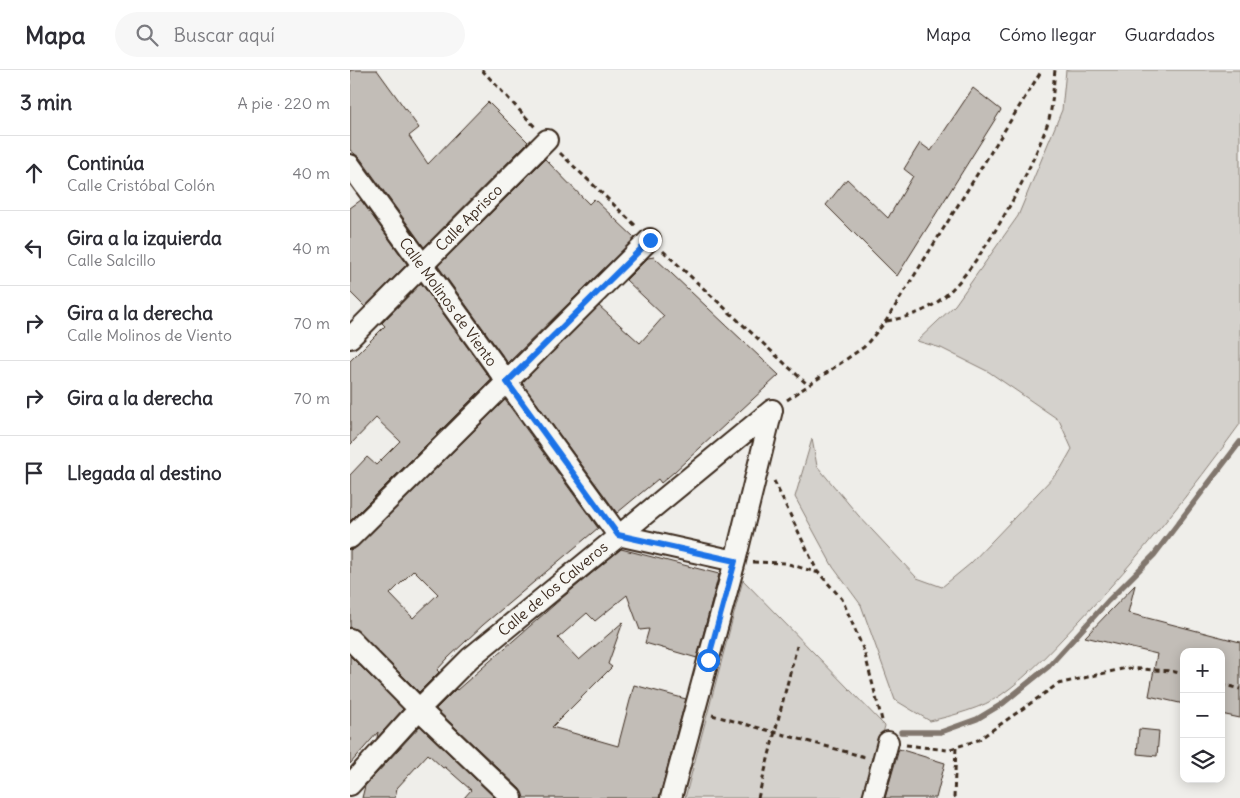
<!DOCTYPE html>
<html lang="es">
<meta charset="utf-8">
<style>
:root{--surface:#fff;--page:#f7f7f7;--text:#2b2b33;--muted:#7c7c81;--line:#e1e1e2}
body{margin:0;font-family:Delius,sans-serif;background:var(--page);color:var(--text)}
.controls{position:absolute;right:15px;bottom:15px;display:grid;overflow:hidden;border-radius:10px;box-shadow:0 2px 12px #0003}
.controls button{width:45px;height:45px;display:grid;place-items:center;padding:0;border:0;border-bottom:1px solid var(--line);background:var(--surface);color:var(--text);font:25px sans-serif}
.stop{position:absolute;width:15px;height:15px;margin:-11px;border:4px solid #1a73e8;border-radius:50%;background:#fff}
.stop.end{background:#1a73e8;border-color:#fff;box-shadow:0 1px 5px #0008}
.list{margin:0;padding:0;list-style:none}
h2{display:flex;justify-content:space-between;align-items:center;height:65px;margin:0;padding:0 20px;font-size:21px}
h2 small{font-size:16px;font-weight:400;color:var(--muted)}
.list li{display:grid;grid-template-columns:32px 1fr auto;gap:15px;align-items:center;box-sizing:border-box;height:75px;padding:0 20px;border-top:1px solid var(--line)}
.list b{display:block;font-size:19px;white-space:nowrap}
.list p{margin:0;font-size:16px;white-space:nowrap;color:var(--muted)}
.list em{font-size:16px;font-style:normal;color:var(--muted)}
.icon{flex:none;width:28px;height:28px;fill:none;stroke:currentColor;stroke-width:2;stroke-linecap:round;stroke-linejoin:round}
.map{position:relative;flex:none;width:890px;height:728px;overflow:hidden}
header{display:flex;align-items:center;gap:30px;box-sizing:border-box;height:70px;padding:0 25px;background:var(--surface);border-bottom:1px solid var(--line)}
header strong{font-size:24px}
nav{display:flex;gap:28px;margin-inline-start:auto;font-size:18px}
.search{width:350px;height:45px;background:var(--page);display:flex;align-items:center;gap:12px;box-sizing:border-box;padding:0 18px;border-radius:28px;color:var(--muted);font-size:19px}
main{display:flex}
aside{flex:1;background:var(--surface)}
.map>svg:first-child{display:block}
.green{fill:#d4d1cc;stroke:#887e75}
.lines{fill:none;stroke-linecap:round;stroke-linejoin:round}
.stream{stroke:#81766d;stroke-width:5.5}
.building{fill:#c2bdb7;stroke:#3b2a1e;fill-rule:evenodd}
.street-casing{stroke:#3b2a1e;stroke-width:24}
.path{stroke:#3b2a1e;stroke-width:3;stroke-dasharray:5 4;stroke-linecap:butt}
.street{stroke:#f6f6f2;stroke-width:20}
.route{stroke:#1a73e8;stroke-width:6}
.labels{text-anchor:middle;stroke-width:5;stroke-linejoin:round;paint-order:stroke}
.street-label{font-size:15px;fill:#3b2a1e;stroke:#f6f6f2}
</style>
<header>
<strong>Mapa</strong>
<div class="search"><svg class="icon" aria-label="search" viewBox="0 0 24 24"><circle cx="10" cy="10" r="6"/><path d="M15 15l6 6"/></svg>Buscar aquí</div>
<nav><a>Mapa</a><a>Cómo llegar</a><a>Guardados</a></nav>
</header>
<main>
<aside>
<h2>3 min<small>A pie · 220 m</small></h2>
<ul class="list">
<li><svg class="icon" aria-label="ahead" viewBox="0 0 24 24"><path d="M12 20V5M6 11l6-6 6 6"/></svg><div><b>Continúa</b><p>Calle Cristóbal Colón</p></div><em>40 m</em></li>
<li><svg class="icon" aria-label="left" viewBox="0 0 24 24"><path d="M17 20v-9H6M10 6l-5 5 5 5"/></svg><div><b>Gira a la izquierda</b><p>Calle Salcillo</p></div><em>40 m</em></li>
<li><svg class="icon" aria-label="right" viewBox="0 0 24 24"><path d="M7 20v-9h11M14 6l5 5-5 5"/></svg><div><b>Gira a la derecha</b><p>Calle Molinos de Viento</p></div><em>70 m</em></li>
<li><svg class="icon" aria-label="right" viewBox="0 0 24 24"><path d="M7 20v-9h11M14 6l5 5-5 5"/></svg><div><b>Gira a la derecha</b></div><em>70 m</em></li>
<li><svg class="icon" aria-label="arrive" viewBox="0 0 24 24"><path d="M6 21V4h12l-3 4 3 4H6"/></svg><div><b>Llegada al destino</b></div></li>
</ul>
</aside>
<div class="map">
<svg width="890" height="728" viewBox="0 0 890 728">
<rect width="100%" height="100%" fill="#efeeea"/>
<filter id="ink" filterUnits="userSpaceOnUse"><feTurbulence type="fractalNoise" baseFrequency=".02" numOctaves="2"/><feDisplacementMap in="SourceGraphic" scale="10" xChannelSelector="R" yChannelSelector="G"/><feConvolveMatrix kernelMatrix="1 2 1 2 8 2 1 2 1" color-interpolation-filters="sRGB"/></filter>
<g filter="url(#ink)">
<path class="green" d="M 716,0 L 890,0 L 890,354 C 841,422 788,488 731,549 C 706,575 681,604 651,625 C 633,638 601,646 580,651 L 545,630 L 511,535 L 483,497 L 445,427 L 462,369 L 467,396 L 508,445 L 567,508 L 592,517 L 620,494 L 710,400 L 722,379 L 709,350 L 639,302 L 591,278 L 567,271 L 605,235 L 668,146 L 712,40 Z
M 393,510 L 535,656 L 514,728 L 335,728 Z"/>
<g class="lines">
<path class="stream" d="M 551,662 L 591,662 L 627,649 L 652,634 L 699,596 L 758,531 L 804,485 L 890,372"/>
</g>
<path class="building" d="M 0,0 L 27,0 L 69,58 L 59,66 L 78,94 L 138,32 L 178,72 L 74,177 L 10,88 L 0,80 Z
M 623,18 L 651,40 L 547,206 L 476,135 L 497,109 L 538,148 L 563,106 L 554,99 L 570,73 L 581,81 Z
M 195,89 L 239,134 L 244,129 L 285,168 L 158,293 L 88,196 Z
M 11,130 L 57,194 L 15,237 L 0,222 L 0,138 Z
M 304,187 L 429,305 L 324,402 L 311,413 L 308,409 L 267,443 L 172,313 L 249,236 L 290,273 L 314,246 L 276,210 L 298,188 Z
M 71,213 L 141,310 L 0,451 L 0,405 L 17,387 L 26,395 L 50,371 L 26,348 L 0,375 L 0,291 L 35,256 L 32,253 Z
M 155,330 L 248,458 L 133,555 L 98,588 L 87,600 L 89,602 L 69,622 L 8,561 L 0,557 L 0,480 L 8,476 ZM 64,500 L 88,524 L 63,548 L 40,524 Z
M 271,479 L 369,504 L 347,588 L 295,573 L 299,559 L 290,560 L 277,525 L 245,551 L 237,543 L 208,568 L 229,590 L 273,552 L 258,594 L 262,597 L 202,657 L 268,676 L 284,615 L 336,629 L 309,728 L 174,728 L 170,719 L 86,639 L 106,619 L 107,620 L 212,528 Z
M 785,515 L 778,543 L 890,572 L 890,648 L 871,644 L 871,582 L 834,582 L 834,634 L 799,626 L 807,584 L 735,567 Z
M 0,586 L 53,639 L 27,668 L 28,662 L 0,694 Z
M 70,656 L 145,728 L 114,728 L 121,720 L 95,697 L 93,698 L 78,684 L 47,718 L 45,728 L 12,728 L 15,716 Z
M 789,659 L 809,661 L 807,686 L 787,684 Z
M 549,679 L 595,693 L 586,728 L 535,728 Z"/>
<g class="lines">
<g class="street-casing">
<path id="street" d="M 0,95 L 268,465 L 385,491
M 0,268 L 197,70
M 0,468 L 300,169
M 0,569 L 69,639 L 162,728
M 0,715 L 69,639 L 120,588 L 422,340
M 321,728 L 385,491 L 422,340
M 523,728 L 538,672"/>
</g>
<path class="path" d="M 132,0 L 185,57
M 210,83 L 287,157
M 313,181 L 458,315
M 537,251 C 553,248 569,244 583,235 C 626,209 684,97 699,49 C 703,34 703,16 705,0
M 437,330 L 514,277 L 536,251 L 692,0
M 424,411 L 468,503
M 403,492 L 435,493 L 469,503 L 492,529 L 514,581 L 533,654
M 871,614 L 890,619
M 362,645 L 515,687
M 556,675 L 597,680 L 628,670 L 708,614 L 776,598 L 821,601 L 834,604
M 408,728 L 447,576
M 604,728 L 606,677"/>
<use href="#street" class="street"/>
</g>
</g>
<g class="lines" filter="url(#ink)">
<path class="route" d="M 300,170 L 157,312 L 268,465 L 385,491 L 358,590"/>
</g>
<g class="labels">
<g class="street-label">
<text transform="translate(119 148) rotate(-45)" y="5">Calle Aprisco</text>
<text transform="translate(98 232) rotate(54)" y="5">Calle Molinos de Viento</text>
<text transform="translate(203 519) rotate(-40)" y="5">Calle de los Calveros</text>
</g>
</g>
</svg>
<div class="controls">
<button>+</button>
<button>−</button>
<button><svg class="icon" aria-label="layers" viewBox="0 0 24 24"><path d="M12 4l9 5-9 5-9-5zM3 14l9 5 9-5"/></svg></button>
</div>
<div class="stop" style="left:358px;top:590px"></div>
<div class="stop end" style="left:300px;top:170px"></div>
</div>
</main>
